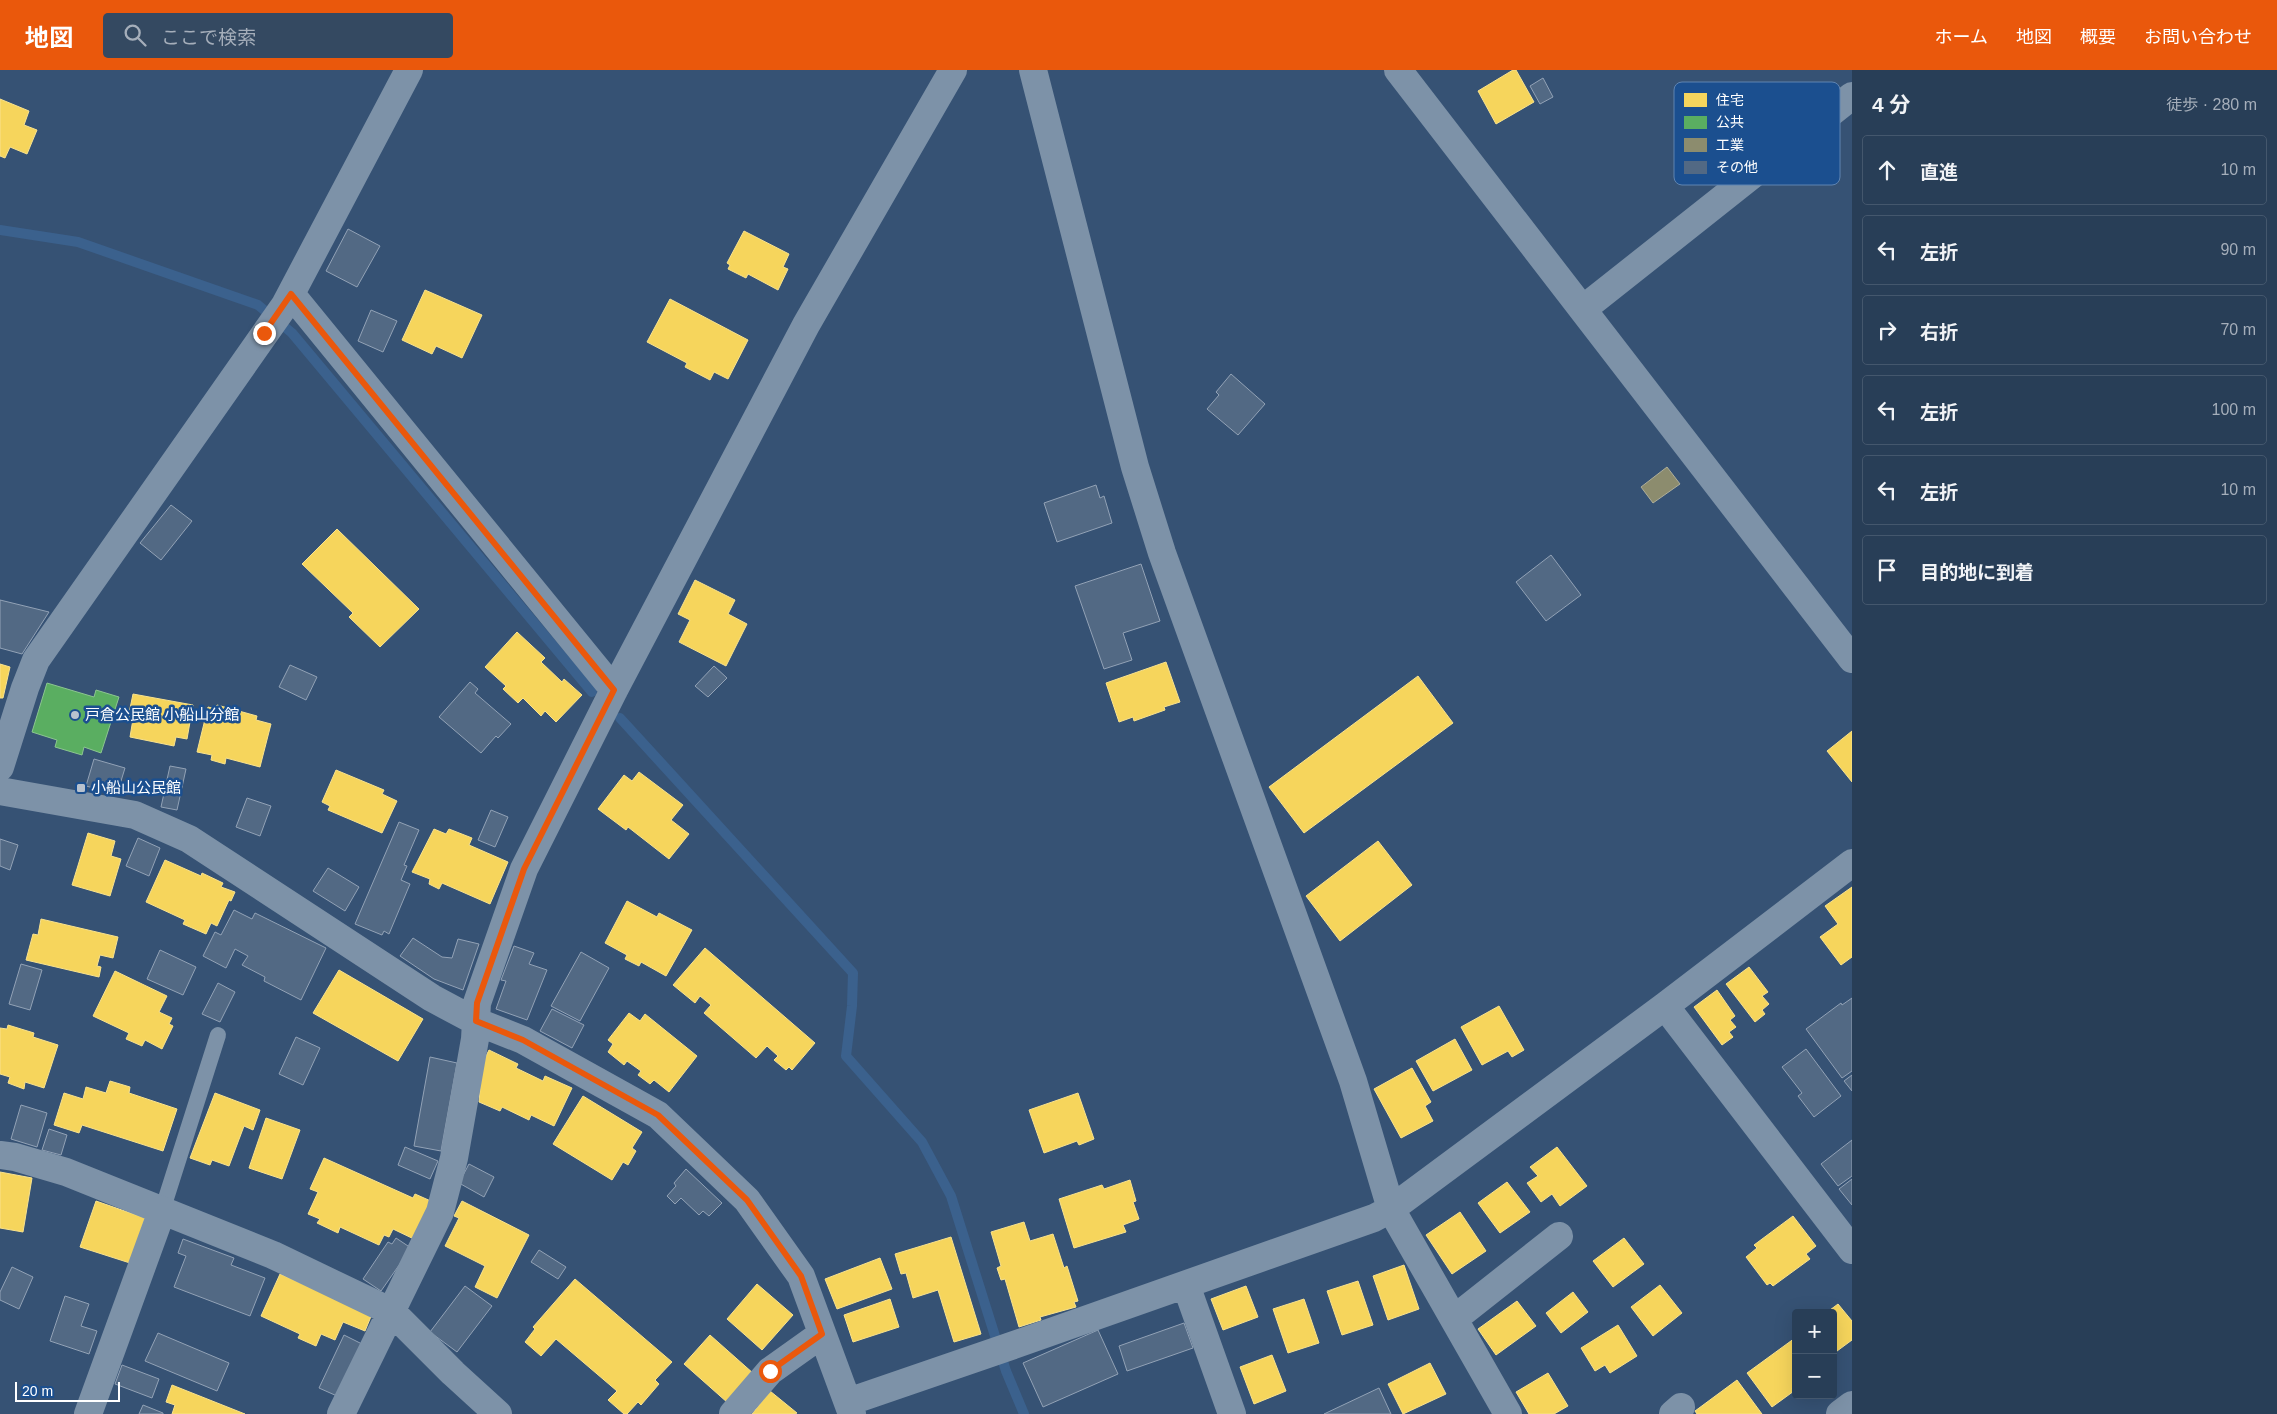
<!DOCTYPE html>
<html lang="ja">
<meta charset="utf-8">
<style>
:root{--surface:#283e57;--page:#344961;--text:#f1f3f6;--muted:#a5aeba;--line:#44576d;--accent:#ea580c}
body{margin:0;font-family:Arial,"Noto Sans JP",sans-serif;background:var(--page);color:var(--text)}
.controls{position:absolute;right:15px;bottom:15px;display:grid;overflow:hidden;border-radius:5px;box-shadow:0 5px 20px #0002}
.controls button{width:45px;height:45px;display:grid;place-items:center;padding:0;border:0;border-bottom:1px solid var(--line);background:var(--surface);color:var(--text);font:25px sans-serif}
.scale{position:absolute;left:15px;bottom:12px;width:105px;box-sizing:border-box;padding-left:5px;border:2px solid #fff;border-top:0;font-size:14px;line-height:18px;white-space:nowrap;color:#fff;-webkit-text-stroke:4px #1b4f8f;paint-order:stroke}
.stop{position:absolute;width:15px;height:15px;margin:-11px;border:4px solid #ea580c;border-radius:50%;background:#fff}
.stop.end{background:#ea580c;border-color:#fff;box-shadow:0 1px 5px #0008}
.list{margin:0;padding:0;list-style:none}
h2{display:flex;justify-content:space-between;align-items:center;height:65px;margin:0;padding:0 20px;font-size:21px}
h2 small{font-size:16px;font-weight:400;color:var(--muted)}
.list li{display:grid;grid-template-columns:32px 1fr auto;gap:15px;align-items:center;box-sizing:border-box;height:70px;margin:0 10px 10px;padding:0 10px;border:1px solid var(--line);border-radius:5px}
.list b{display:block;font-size:19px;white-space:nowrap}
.list em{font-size:16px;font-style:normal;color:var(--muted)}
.icon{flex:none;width:28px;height:28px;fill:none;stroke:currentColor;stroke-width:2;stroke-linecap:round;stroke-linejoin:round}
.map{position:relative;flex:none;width:1852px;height:1344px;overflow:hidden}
header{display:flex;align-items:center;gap:30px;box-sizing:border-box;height:70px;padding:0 25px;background:var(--accent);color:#fff}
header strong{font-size:24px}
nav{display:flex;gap:28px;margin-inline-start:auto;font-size:18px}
.search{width:350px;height:45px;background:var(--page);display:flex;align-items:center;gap:12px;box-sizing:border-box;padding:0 18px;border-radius:5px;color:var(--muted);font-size:19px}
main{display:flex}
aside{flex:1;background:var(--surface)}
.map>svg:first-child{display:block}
.homes{fill:#f6d55c;stroke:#f9e28d}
.public{fill:#5aae61;stroke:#8cc690}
.industry{fill:#8c8c6e;stroke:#aeae9a}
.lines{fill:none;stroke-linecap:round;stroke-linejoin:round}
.stream{stroke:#3b618d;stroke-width:10}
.building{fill:#526984;stroke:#92a2b6}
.lane{stroke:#7d92a8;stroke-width:16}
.street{stroke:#7d92a8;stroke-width:28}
.route{stroke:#ea580c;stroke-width:6}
.poi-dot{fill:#b9c2ce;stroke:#1b4f8f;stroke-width:2}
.labels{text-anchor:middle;stroke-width:5;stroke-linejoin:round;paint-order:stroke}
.poi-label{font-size:15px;fill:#fff;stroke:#1b4f8f;text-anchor:start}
.key{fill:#1b4f8f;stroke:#5f84b1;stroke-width:1}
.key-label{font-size:14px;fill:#fff}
</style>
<header>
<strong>地図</strong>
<div class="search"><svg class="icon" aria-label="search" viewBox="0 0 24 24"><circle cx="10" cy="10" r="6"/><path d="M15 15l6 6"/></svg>ここで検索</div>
<nav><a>ホーム</a><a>地図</a><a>概要</a><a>お問い合わせ</a></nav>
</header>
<main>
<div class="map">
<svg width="1852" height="1344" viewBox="0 0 1852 1344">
<rect width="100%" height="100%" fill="#365274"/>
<path class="homes" d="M 1513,0 L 1516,0 L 1534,32 L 1496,54 L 1478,21 Z
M 0,29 L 29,41 L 24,55 L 37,60 L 27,84 L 10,77 L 5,88 L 0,86 Z
M 744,161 L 789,184 L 783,197 L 788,199 L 778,220 L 748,204 L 746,208 L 728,199 L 730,195 L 727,193 Z
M 425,220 L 482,245 L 462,288 L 436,276 L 432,284 L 402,270 Z
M 670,229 L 748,270 L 728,309 L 714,302 L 710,310 L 685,297 L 687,293 L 647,272 Z
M 337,459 L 419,539 L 380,577 L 349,547 L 353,543 L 302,494 Z
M 695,510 L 735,530 L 728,544 L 747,554 L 726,596 L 679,572 L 690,550 L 678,544 Z
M 517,562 L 545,588 L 541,592 L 562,612 L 564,609 L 582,625 L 556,652 L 545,641 L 541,646 L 523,628 L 518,633 L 503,619 L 506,616 L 485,597 Z
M 1166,592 L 1180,632 L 1164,637 L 1165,640 L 1134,651 L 1133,647 L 1119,652 L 1106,613 Z
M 0,594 L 10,597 L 3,628 L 0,628 Z
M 1418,606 L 1453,653 L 1304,763 L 1269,717 Z
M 133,624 L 193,635 L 187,669 L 176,667 L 174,676 L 130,667 L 133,649 L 128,648 Z
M 217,635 L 257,646 L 256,650 L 271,654 L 260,697 L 226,688 L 225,694 L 211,690 L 212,685 L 197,682 L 208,637 L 216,639 Z
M 1852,661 L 1852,712 L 1827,681 Z
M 336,700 L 384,720 L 382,724 L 397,731 L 382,763 L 328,740 L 330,736 L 322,732 Z
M 639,702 L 683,735 L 671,750 L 689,764 L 669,789 L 628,757 L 626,760 L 598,739 L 624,705 L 632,711 Z
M 434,759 L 446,764 L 449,759 L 472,768 L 469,775 L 508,792 L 490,834 L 442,813 L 439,819 L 429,814 L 430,809 L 412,802 Z
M 88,763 L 115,771 L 111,786 L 121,789 L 110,826 L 72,815 Z
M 1378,771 L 1412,815 L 1340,871 L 1306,826 Z
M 165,790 L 201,806 L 202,803 L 223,813 L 221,817 L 235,822 L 231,831 L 229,830 L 217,856 L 211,853 L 206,864 L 183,854 L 185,850 L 146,832 Z
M 1852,817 L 1852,887 L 1841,895 L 1820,867 L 1838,854 L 1825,836 Z
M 627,831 L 657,847 L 659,843 L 692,860 L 666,906 L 641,892 L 639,896 L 625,889 L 627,885 L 605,873 Z
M 41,849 L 118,867 L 113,888 L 100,885 L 97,896 L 101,897 L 99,907 L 26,890 L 33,864 L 38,865 Z
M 705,878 L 815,973 L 792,1000 L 789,997 L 786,1000 L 774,990 L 778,986 L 767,976 L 756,988 L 704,943 L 711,935 L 700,926 L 695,933 L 673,915 Z
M 1749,897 L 1768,922 L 1762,926 L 1769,934 L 1762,940 L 1765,944 L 1755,952 L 1726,914 Z
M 339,900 L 423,949 L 398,991 L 313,943 Z
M 115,901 L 167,926 L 159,942 L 172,948 L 169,954 L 173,956 L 162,979 L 145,970 L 142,976 L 126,969 L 129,963 L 93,946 Z
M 1717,920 L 1735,946 L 1730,950 L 1736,957 L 1729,962 L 1733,967 L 1722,975 L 1694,937 Z
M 1499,936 L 1524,980 L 1512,987 L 1508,981 L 1482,995 L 1461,957 Z
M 629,943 L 640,951 L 645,944 L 697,986 L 669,1022 L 654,1010 L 650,1014 L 638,1005 L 641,1001 L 627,991 L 624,995 L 608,982 L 613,974 L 608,970 Z
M 8,955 L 34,963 L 33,967 L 58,975 L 44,1018 L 25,1012 L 24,1019 L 8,1013 L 10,1007 L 0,1004 L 0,958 L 7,959 Z
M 1455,969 L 1472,1000 L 1433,1021 L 1416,991 Z
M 489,980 L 518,994 L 516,998 L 543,1011 L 545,1006 L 572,1018 L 554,1056 L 531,1045 L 529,1050 L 502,1037 L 500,1041 L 479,1032 L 482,994 Z
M 1412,998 L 1431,1032 L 1425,1036 L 1433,1051 L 1401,1068 L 1374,1019 Z
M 110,1011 L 130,1017 L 129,1023 L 177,1039 L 163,1081 L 82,1055 L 79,1063 L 54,1055 L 64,1023 L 83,1029 L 86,1017 L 106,1023 Z
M 215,1023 L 260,1040 L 253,1060 L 244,1056 L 229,1096 L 212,1090 L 210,1095 L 190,1088 Z
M 1078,1023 L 1094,1069 L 1079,1075 L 1077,1071 L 1044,1083 L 1029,1040 Z
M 583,1026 L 642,1062 L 632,1078 L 636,1081 L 628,1095 L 623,1092 L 612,1110 L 553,1074 Z
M 266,1048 L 300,1060 L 282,1109 L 249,1098 Z
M 1557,1077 L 1587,1116 L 1560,1136 L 1552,1124 L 1541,1132 L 1527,1113 L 1538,1106 L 1530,1097 Z
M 324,1088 L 413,1128 L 415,1124 L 433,1132 L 416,1170 L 393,1159 L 389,1167 L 384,1165 L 379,1175 L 340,1157 L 338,1163 L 317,1153 L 320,1149 L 308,1144 L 318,1122 L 310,1119 Z
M 0,1102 L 32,1108 L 23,1162 L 0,1158 Z
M 1130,1110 L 1136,1131 L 1133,1132 L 1139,1149 L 1123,1155 L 1126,1162 L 1074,1178 L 1059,1129 L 1102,1115 L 1104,1119 Z
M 1507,1112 L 1530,1142 L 1500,1163 L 1478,1133 Z
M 96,1131 L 145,1148 L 130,1193 L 80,1177 Z
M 462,1131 L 529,1165 L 497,1228 L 475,1217 L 485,1196 L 445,1176 L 459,1148 L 454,1146 Z
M 1460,1142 L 1486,1181 L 1452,1204 L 1426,1165 Z
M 1793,1146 L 1816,1176 L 1806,1184 L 1810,1189 L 1773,1216 L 1770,1213 L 1767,1215 L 1746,1187 L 1757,1178 L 1754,1175 Z
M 1024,1152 L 1030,1171 L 1053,1164 L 1064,1198 L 1067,1196 L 1078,1231 L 1074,1232 L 1076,1237 L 1040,1247 L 1041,1250 L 1019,1257 L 1005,1209 L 1001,1210 L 997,1198 L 1001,1196 L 991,1162 Z
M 951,1167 L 981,1264 L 954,1272 L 938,1220 L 913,1228 L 906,1203 L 901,1204 L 895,1184 Z
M 1624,1168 L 1644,1194 L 1613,1217 L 1593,1191 Z
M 880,1188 L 892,1219 L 837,1239 L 825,1209 Z
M 1404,1195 L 1419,1239 L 1388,1250 L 1373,1206 Z
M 280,1204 L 372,1244 L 365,1261 L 343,1252 L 335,1270 L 321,1264 L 316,1276 L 298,1268 L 300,1264 L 261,1246 Z
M 575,1209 L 672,1292 L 655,1310 L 659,1314 L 641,1335 L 638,1332 L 627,1344 L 624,1344 L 608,1330 L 617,1321 L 556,1269 L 541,1286 L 525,1272 L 535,1259 L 533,1257 Z
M 1358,1211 L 1373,1255 L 1342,1265 L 1327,1221 Z
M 757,1214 L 793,1245 L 762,1280 L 727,1249 Z
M 1660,1215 L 1682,1243 L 1653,1266 L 1631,1237 Z
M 1246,1216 L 1258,1247 L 1223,1260 L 1211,1229 Z
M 1573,1222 L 1588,1242 L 1561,1263 L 1546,1243 Z
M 890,1229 L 899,1257 L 853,1272 L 844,1245 Z
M 1304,1229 L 1319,1273 L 1288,1283 L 1273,1239 Z
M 1517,1231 L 1536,1256 L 1496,1285 L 1478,1259 Z
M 1838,1234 L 1852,1251 L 1852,1270 L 1833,1284 L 1833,1243 L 1826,1243 Z
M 1618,1255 L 1637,1286 L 1610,1303 L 1605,1295 L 1595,1301 L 1581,1278 Z
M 710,1265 L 754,1304 L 728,1333 L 684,1294 Z
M 1795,1268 L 1796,1316 L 1792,1318 L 1794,1321 L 1772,1337 L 1747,1303 Z
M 1272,1285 L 1286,1321 L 1254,1334 L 1240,1297 Z
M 1430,1293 L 1446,1324 L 1403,1344 L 1388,1314 Z
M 1548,1303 L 1568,1336 L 1554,1344 L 1529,1344 L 1516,1322 Z
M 1737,1310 L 1762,1344 L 1697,1344 L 1695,1341 Z
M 172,1315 L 245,1344 L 172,1344 L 175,1335 L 166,1332 Z
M 770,1321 L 797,1343 L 795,1344 L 752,1344 Z"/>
<path class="public" d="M 47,613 L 94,627 L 96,620 L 119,627 L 101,683 L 84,677 L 82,685 L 55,677 L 57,670 L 32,662 Z"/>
<path class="industry" d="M 1667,397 L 1680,414 L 1653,433 L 1641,417 Z"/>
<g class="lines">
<path class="stream" d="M 0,160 L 78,172 L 258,235 L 292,263 L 592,622
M 620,648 L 853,903 L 852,936 L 846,986 L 922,1072 L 951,1126 L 1006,1301 L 1024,1344"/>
</g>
<path class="building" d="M 1543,8 L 1553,27 L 1540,34 L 1530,16 Z
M 348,159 L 380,176 L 357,217 L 326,201 Z
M 371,240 L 397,251 L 383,282 L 358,271 Z
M 1231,304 L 1265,334 L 1238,365 L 1207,339 L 1219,325 L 1216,322 Z
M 1096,415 L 1100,428 L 1104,426 L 1112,453 L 1057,472 L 1044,433 Z
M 171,435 L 192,451 L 161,490 L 140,473 Z
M 1551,485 L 1581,525 L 1546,551 L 1516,512 Z
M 1141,494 L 1160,551 L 1123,563 L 1132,590 L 1104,599 L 1075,516 Z
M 0,530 L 49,542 L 22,584 L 0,578 Z
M 290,595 L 317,607 L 306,630 L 279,617 Z
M 714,596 L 727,608 L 708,627 L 695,616 Z
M 470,612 L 478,619 L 475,623 L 511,654 L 498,668 L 496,666 L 481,683 L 439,647 Z
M 94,689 L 125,698 L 117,724 L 86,716 Z
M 170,696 L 186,699 L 177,740 L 161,737 Z
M 247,728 L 271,736 L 260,766 L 236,757 Z
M 491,740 L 508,747 L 495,777 L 478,770 Z
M 399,752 L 419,760 L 404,795 L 407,796 L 401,810 L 410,814 L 389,864 L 384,861 L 382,865 L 355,854 Z
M 138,768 L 160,778 L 149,806 L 126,796 Z
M 0,769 L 18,775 L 10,800 L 0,796 Z
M 328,798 L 359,817 L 345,841 L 313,821 Z
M 234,840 L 252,849 L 255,843 L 326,878 L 301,930 L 264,911 L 265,907 L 242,895 L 248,886 L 235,879 L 226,898 L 203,886 L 215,862 L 221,865 Z
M 413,868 L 442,887 L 452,888 L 458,869 L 479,874 L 463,920 L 434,909 L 400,886 Z
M 514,876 L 534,883 L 529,894 L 547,900 L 527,950 L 496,939 L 506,911 L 501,910 Z
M 160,880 L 196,897 L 183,925 L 147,909 Z
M 581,882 L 609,898 L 580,951 L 551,936 Z
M 21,894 L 42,900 L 30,940 L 9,934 Z
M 218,913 L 235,922 L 220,952 L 202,944 Z
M 1852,928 L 1852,1001 L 1842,1008 L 1806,959 L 1841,933 L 1842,935 Z
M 552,939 L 584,955 L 572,978 L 540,961 Z
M 296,967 L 320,978 L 303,1015 L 279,1004 Z
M 1806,979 L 1841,1026 L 1814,1047 L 1798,1026 L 1802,1023 L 1782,997 Z
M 430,987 L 457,993 L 441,1081 L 414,1076 Z
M 1852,1005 L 1852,1021 L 1844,1011 Z
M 21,1035 L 47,1043 L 37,1077 L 11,1069 Z
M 49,1059 L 67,1065 L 61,1085 L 42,1080 Z
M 1852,1070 L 1852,1106 L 1838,1116 L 1821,1094 Z
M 405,1077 L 438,1091 L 430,1109 L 398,1095 Z
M 469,1094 L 494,1107 L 484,1127 L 459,1113 Z
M 686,1099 L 722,1133 L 709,1146 L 703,1141 L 699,1145 L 681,1128 L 675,1134 L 667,1126 L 676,1116 L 674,1113 Z
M 1852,1109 L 1852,1135 L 1839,1119 Z
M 396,1168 L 411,1178 L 381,1221 L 363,1209 L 388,1172 L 392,1174 Z
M 183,1169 L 234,1188 L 231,1195 L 265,1208 L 250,1246 L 174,1217 L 186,1186 L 178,1183 Z
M 539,1180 L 566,1197 L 558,1209 L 531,1192 Z
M 12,1197 L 33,1207 L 19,1239 L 0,1230 L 0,1222 Z
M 465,1216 L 492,1236 L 457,1282 L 430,1262 Z
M 65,1226 L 89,1234 L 81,1256 L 97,1261 L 89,1284 L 50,1271 Z
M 1184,1253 L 1193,1278 L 1127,1301 L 1119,1276 Z
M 1098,1260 L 1118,1304 L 1043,1337 L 1023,1293 Z
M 158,1263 L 229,1293 L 217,1321 L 145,1291 Z
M 344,1265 L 362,1274 L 337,1326 L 319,1318 Z
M 122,1295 L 159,1309 L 152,1328 L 115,1314 Z
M 1379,1318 L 1391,1344 L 1324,1344 Z
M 143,1335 L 163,1343 L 163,1344 L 139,1344 Z"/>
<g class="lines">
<path class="lane" d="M 162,1141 L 218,965"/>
<path class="street" d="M 1033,0 L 1135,397 L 1162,483 L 1353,1011 L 1391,1139 L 1508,1344
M 1398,0 L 1852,589
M 291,224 L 614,620
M 1583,239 L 1852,26
M 0,697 L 25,618 L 36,590 L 285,235 L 409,0
M 0,721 L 135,745 L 189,769 L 432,928 L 475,951 L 523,970 L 658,1045 L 747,1130 L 801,1206 L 852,1344
M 1665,936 L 1852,1180
M 0,1085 L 15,1087 L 66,1102 L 273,1185 L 392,1242 L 453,1303 L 498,1344
M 1186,1215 L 1232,1344
M 1454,1249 L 1559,1166
M 848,1332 L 1011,1276 L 1374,1148 L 1391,1139 L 1665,936 L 1852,793
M 88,1344 L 162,1141
M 341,1344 L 440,1142 L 454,1088 L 475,969 L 477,933 L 524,799 L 614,620 L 806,255 L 953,0
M 733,1344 L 770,1301 L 822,1264
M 1673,1344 L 1681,1337
M 1840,1344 L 1852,1335"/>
</g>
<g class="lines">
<path class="route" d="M 264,263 L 291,224 L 614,620 L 524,799 L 477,933 L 476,951 L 523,970 L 658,1045 L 747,1130 L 801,1206 L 822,1264 L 770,1301"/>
</g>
<g class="poi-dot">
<circle cx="75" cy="645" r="5"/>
<rect x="76" y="713" width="10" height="10" rx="2.5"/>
</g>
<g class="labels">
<g class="poi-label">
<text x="85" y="650">戸倉公民館 小船山分館</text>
<text x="91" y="723">小船山公民館</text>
</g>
</g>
<rect x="1674" y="12" width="166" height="103" rx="8" class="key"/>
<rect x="1684" y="23" width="23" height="14" fill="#f6d55c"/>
<rect x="1684" y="46" width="23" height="13" fill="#5aae61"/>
<rect x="1684" y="68" width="23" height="14" fill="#8c8c6e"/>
<rect x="1684" y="91" width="23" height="13" fill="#526984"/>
<g class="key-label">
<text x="1716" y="35">住宅</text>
<text x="1716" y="57">公共</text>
<text x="1716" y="80">工業</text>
<text x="1716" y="102">その他</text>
</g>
</svg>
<div class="controls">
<button>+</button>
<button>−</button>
</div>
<div class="scale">20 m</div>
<div class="stop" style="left:770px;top:1301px"></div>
<div class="stop end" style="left:264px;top:263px"></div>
</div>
<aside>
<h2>4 分<small>徒歩 · 280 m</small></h2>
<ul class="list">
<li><svg class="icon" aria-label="ahead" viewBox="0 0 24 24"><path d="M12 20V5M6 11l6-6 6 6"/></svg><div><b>直進</b></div><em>10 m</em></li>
<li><svg class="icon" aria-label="left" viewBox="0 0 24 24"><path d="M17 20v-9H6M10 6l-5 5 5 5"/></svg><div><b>左折</b></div><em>90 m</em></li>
<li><svg class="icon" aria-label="right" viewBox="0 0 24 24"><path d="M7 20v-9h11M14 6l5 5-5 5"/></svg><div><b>右折</b></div><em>70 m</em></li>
<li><svg class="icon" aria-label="left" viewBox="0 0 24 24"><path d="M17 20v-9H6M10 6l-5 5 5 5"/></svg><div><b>左折</b></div><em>100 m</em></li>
<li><svg class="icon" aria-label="left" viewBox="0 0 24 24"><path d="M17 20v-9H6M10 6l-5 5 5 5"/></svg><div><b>左折</b></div><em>10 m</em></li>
<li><svg class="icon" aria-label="arrive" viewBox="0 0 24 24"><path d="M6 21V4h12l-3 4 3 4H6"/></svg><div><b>目的地に到着</b></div></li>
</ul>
</aside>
</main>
